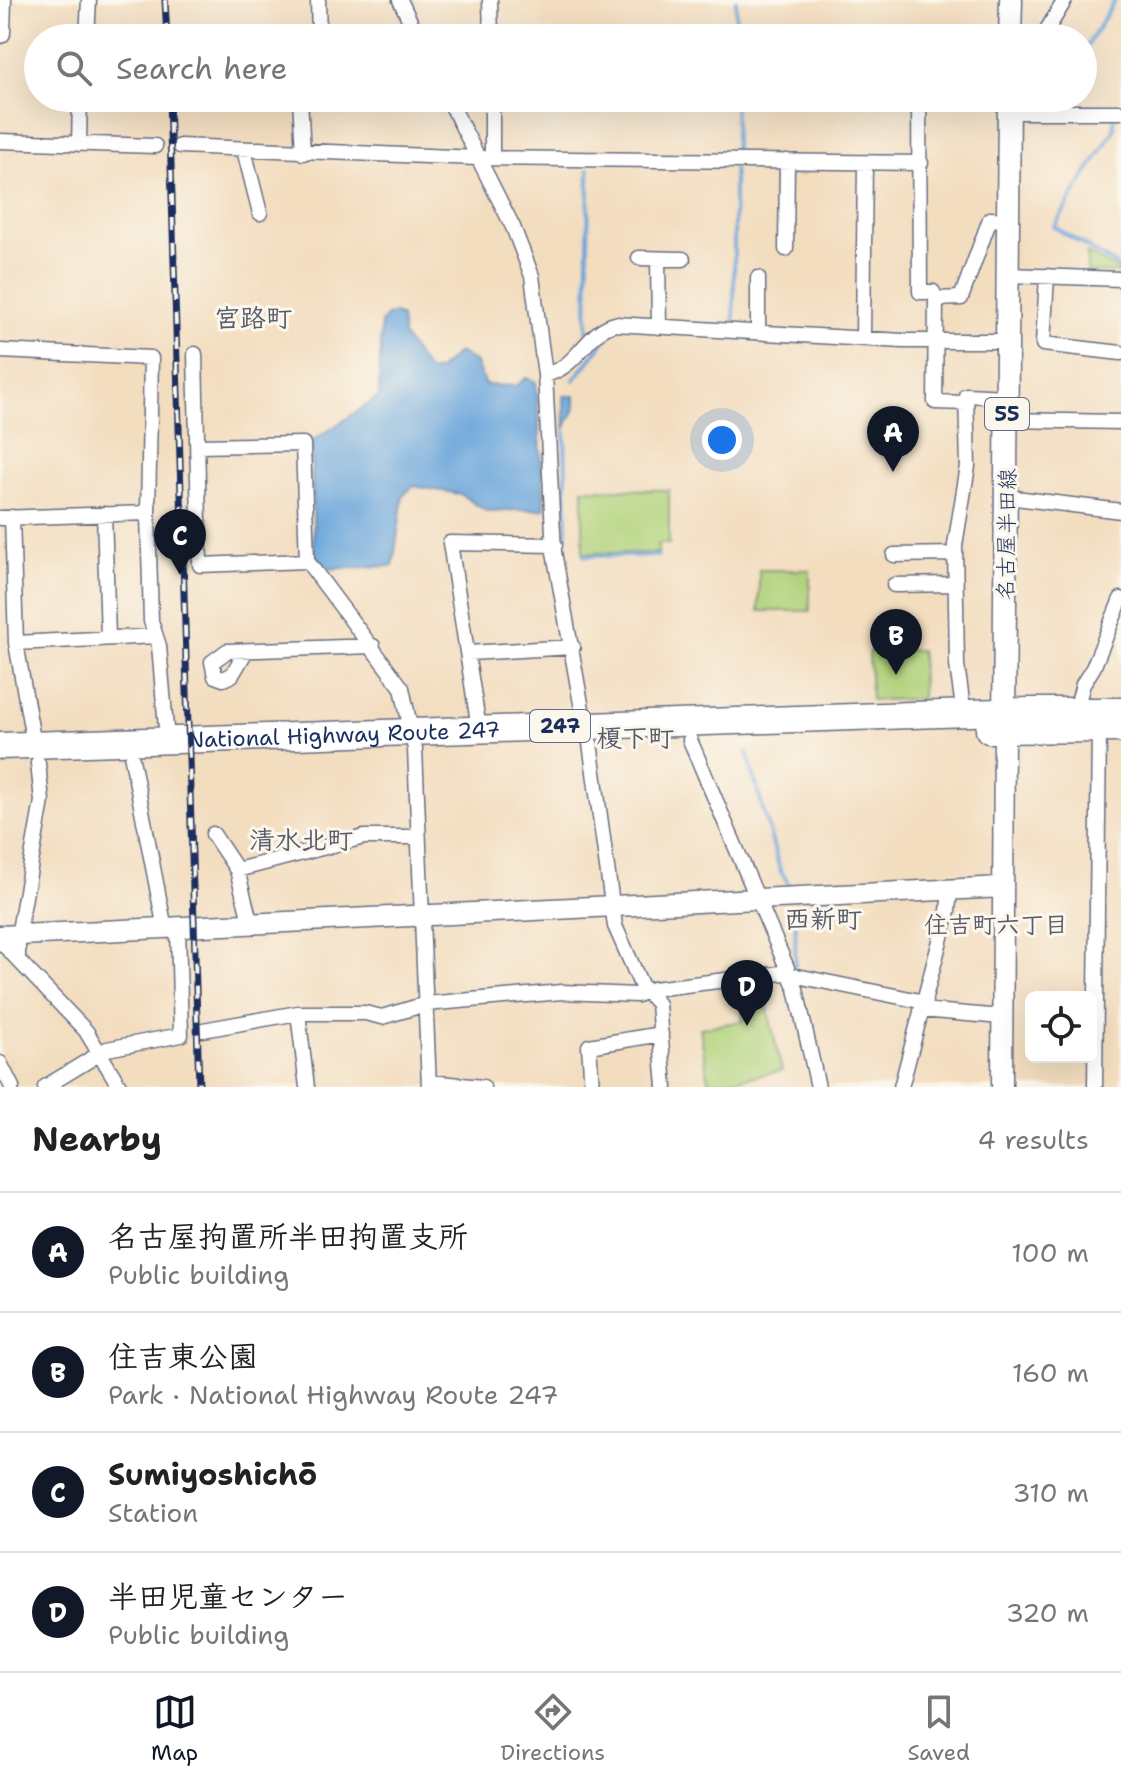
<!DOCTYPE html>
<meta charset="utf-8">
<style>
:root{--surface:#fff;--page:#f6f6f6;--text:#222;--muted:#767676;--line:#e0e0e0;--accent:#111827}
body{margin:0;font-family:"Shantell Sans","Klee One",sans-serif;background:var(--page);color:var(--text)}
.controls{position:absolute;right:24px;bottom:24px;display:grid;overflow:hidden;border-radius:12px;box-shadow:0 8px 32px #0002}
.controls button{width:72px;height:72px;display:grid;place-items:center;padding:0;border:0;border-bottom:2px solid var(--line);background:var(--surface);color:var(--text);font:40px sans-serif}
.you{position:absolute;left:722px;top:440px;width:28px;height:28px;margin:-20px;border:6px solid #fff;border-radius:50%;background:#1a73e8;box-shadow:0 0 0 12px #1a73e833}
.badge{display:grid;place-items:center;width:52px;height:52px;border-radius:50%;background:var(--accent);color:#fff;font-size:26px;font-weight:700}
.pin{position:absolute;translate:-50% -66px;filter:drop-shadow(0 2px 4px #0008)}
.pin::after{content:'';position:absolute;top:42px;width:28px;height:24px;background:inherit;clip-path:polygon(0 0,100% 0,50% 100%)}
.list{margin:0;padding:0;list-style:none}
h2{display:flex;justify-content:space-between;align-items:center;height:104px;margin:0;padding:0 32px;font-size:34px}
h2 small{font-size:26px;font-weight:400;color:var(--muted)}
.list li{display:grid;grid-template-columns:52px 1fr auto;gap:24px;align-items:center;box-sizing:border-box;height:120px;padding:0 32px;border-top:2px solid var(--line)}
.list b{display:block;font-size:30px;white-space:nowrap}
.list p{margin:0;font-size:26px;white-space:nowrap;color:var(--muted)}
.list em{font-size:26px;font-style:normal;color:var(--muted)}
.icon{flex:none;width:44px;height:44px;fill:none;stroke:currentColor;stroke-width:2;stroke-linecap:round;stroke-linejoin:round}
.map{position:relative;flex:none;width:1121px;height:1087px;overflow:hidden}
.search{position:absolute;background:var(--surface);box-shadow:0 8px 32px #0002;left:24px;right:24px;top:24px;height:88px;display:flex;align-items:center;gap:20px;box-sizing:border-box;padding:0 28px;border-radius:44px;color:var(--muted);font-size:30px}
.sheet{height:584px;background:var(--surface)}
nav{display:flex;justify-content:space-around;align-items:center;box-sizing:border-box;height:112px;border-top:2px solid var(--line);background:var(--surface);font-size:22px;color:var(--muted)}
nav a{display:grid;justify-items:center;gap:4px}
nav .on{color:var(--accent)}
.map>svg:first-child{display:block}
.green{fill:#b0d27a;stroke:#66806c;stroke-width:2}
.water{fill:#6aa6db;stroke:#426a9c;stroke-width:2}
.lines{fill:none;stroke-linecap:round;stroke-linejoin:round}
.stream{stroke:#6aa6db;stroke-width:4}
.street-casing{stroke:#676c80;stroke-width:17}
.secondary-casing{stroke:#676c80;stroke-width:23}
.primary-casing{stroke:#676c80;stroke-width:25}
.highway-casing{stroke:#676c80;stroke-width:29}
.street{stroke:#fff;stroke-width:14}
.secondary{stroke:#fff;stroke-width:20}
.primary{stroke:#fff;stroke-width:22}
.highway{stroke:#fff;stroke-width:26}
.rail-casing{stroke:#1b2f5e;stroke-width:7}
.rail{stroke:#fbf7ec;stroke-width:4;stroke-dasharray:12;stroke-linecap:butt}
.labels{text-anchor:middle;stroke-width:6;stroke-linejoin:round;paint-order:stroke}
.shield{fill:#fbf7ec;stroke:#5e6b89;stroke-width:2}
.shield-label{font-size:20px;font-weight:bold;fill:#1b2f5e}
.street-label{font-size:22px;fill:#1b2f5e;stroke:#fbf7ec}
.neighbourhood-label{font-size:24px;font-weight:bold;fill:#595b6a;stroke:#fbf7ec}
.quarter-label{font-size:26px;font-weight:bold;fill:#595b6a;stroke:#fbf7ec}
</style>
<div class="map">
<svg width="1121" height="1087" viewBox="0 0 1121 1087">
<rect width="100%" height="100%" fill="#fbf7ec"/>
<filter id="ink" filterUnits="userSpaceOnUse"><feTurbulence type="fractalNoise" baseFrequency=".0125" numOctaves="2"/><feDisplacementMap in="SourceGraphic" scale="16" xChannelSelector="R" yChannelSelector="G"/><feConvolveMatrix kernelMatrix="1 2 1 2 8 2 1 2 1" color-interpolation-filters="sRGB"/></filter>
<filter id="wash" filterUnits="userSpaceOnUse"><feTurbulence type="fractalNoise" baseFrequency=".006" numOctaves="4" result="noise"/><feDisplacementMap in="SourceGraphic" scale="32" xChannelSelector="R" yChannelSelector="G"/><feGaussianBlur stdDeviation="1.8" result="paint"/><feColorMatrix in="noise" values="0 0 0 0 0 0 0 0 0 0 0 0 0 0 0 0 0 1.4 0 .05"/><feComposite in="paint" operator="in"/></filter>
<g filter="url(#wash)">
<rect width="100%" height="100%" fill="#f3ddbf"/>
<path class="green" d="M 1087,253 L 1121,272 L 1121,273 L 1087,272 Z
M 583,489 L 669,490 L 669,544 L 658,544 L 658,553 L 583,553 Z
M 759,570 L 810,570 L 810,611 L 759,611 Z
M 921,650 L 922,699 L 871,700 L 869,651 Z
M 763,988 L 782,1071 L 709,1084 L 700,1028 L 743,1021 L 742,1006 Z"/>
<path class="water" d="M 395,314 L 401,317 L 403,336 L 428,371 L 437,371 L 459,352 L 475,362 L 485,385 L 516,386 L 526,378 L 536,382 L 545,509 L 486,511 L 460,494 L 413,486 L 403,496 L 393,566 L 321,569 L 314,550 L 311,442 L 379,397 L 381,323 L 387,316 Z
M 564,396 L 575,396 L 575,408 L 565,429 Z"/>
<g class="lines">
<path class="stream" d="M 736,38 L 736,0
M 1083,53 L 1115,0
M 1114,120 L 1114,130 L 1054,227 L 1121,268
M 735,155 L 735,98
M 734,169 L 734,323
M 587,330 L 589,169
M 574,380 L 612,331
M 565,429 L 567,534
M 584,556 L 658,556
M 747,752 L 780,870 L 791,888
M 795,966 L 796,904"/>
</g>
</g>
<g filter="url(#ink)">
<g class="lines">
<g class="street-casing">
<path id="street" d="M 318,0 L 319,38
M 400,0 L 418,38
M 490,0 L 491,38
M 87,38 L 89,0
M 1042,38 L 1065,0
M 300,98 L 303,153
M 448,98 L 513,227 L 532,276 L 545,375 L 554,552 L 585,726
M 919,98 L 920,292 L 933,292 L 936,299 L 935,402 L 966,403
M 1009,112 L 1121,112
M 0,141 L 155,146
M 79,144 L 80,98
M 180,146 L 477,158 L 921,163
M 244,150 L 260,213
M 492,157 L 492,98
M 786,249 L 787,161
M 639,258 L 683,259
M 658,259 L 659,327
M 1008,275 L 1121,279
M 1047,276 L 1043,344 L 1121,353
M 936,299 L 961,298 L 990,219 L 1008,220
M 758,332 L 758,278
M 863,338 L 865,163
M 0,351 L 151,358 L 148,513 L 151,621 L 159,646 L 167,740
M 195,354 L 200,565 L 307,561
M 545,375 C 580,366 585,332 615,324 L 903,341 L 1007,341
M 1007,420 L 1121,422
M 197,446 L 303,444 L 307,561 L 402,688 L 415,749 L 429,1087
M 1007,497 L 1121,511
M 104,514 L 108,637
M 12,517 L 16,643 L 34,745
M 0,518 L 148,513
M 894,555 L 955,554
M 894,585 L 955,584
M 16,643 L 156,636
M 246,651 L 232,675 L 223,679 L 215,676 L 212,662 L 227,651 L 373,646
M 469,653 L 573,647
M 1076,710 L 1083,684 L 1093,668 L 1121,599
M 964,715 L 957,665 L 955,545 L 968,466 L 966,395 L 1007,397
M 479,729 L 450,543 L 555,545
M 690,740 L 796,989 L 818,1087
M 590,743 L 615,926 L 642,987 L 658,1004 L 665,1087
M 132,759 L 165,929
M 213,834 L 237,870 L 251,925
M 237,870 L 364,837 L 418,837
M 0,941 L 86,1031 L 120,1087
M 18,959 L 18,936 L 42,801 L 38,763
M 921,1010 L 1002,1017
M 298,1013 L 307,1087
M 203,1030 L 298,1013 L 365,1013 L 382,1017 L 426,1004 L 562,992 L 637,995 L 653,989 L 782,973 L 925,1002
M 0,1063 L 12,1087
M 429,1082 L 483,1087
M 45,1087 L 107,1049 L 181,1035 L 178,929
M 592,1087 L 589,1046 L 661,1034
M 901,1087 L 948,911 L 950,890
M 1095,1087 L 1099,729"/>
</g>
<g class="secondary-casing">
<path id="secondary" d="M 0,33 L 1,0
M 0,936 L 1003,887
M 1002,1087 L 1004,730"/>
</g>
<g class="primary-casing">
<path id="primary" d="M 1010,38 L 1011,0
M 1004,729 L 1009,98"/>
</g>
<g class="highway-casing">
<g id="highway">
<path d="M 989,730 L 1121,729"/>
<path id="s1" d="M 0,746 L 1030,711 L 1121,711"/>
</g>
</g>
<use href="#street" class="street"/>
<use href="#secondary" class="secondary"/>
<use href="#primary" class="primary"/>
<use href="#highway" class="highway"/>
<g class="rail-casing">
<path id="rail" d="M 165,0 L 167,38
M 169,98 L 199,1087"/>
</g>
<use href="#rail" class="rail"/>
</g>
</g>
<g class="labels">
<g class="shield">
<rect x="985" y="398" width="44" height="32" rx="6"/>
<rect x="530" y="710" width="60" height="32" rx="6"/>
</g>
<g class="shield-label">
<text x="1007" y="421">55</text>
<text x="560" y="733">247</text>
</g>
<g class="street-label">
<text transform="translate(1006 534) rotate(-89)" y="8">名古屋半田線</text>
<text dy="8" stroke="none"><textPath href="#s1" startOffset="344">National Highway Route 247</textPath></text>
</g>
<g class="neighbourhood-label">
<text x="996" y="933">住吉町六丁目</text>
</g>
<g class="quarter-label">
<text x="253" y="327">宮路町</text>
<text x="635" y="747">榎下町</text>
<text x="301" y="849">清水北町</text>
<text x="823" y="928">西新町</text>
</g>
</g>
</svg>
<div class="controls">
<button><svg class="icon" aria-label="locate" viewBox="0 0 24 24"><circle cx="12" cy="12" r="6"/><path d="M12 2v4M12 18v4M2 12h4M18 12h4"/></svg></button>
</div>
<div class="you"></div>
<div class="pin badge" style="left:893px;top:472px">A</div>
<div class="pin badge" style="left:896px;top:675px">B</div>
<div class="pin badge" style="left:180px;top:575px">C</div>
<div class="pin badge" style="left:747px;top:1026px">D</div>
<div class="search"><svg class="icon" aria-label="search" viewBox="0 0 24 24"><circle cx="10" cy="10" r="6"/><path d="M15 15l6 6"/></svg>Search here</div>
</div>
<section class="sheet">
<h2>Nearby<small>4 results</small></h2>
<ul class="list">
<li><span class="badge">A</span><div><b>名古屋拘置所半田拘置支所</b><p>Public building</p></div><em>100 m</em></li>
<li><span class="badge">B</span><div><b>住吉東公園</b><p>Park · National Highway Route 247</p></div><em>160 m</em></li>
<li><span class="badge">C</span><div><b>Sumiyoshichō</b><p>Station</p></div><em>310 m</em></li>
<li><span class="badge">D</span><div><b>半田児童センター</b><p>Public building</p></div><em>320 m</em></li>
</ul>
</section>
<nav>
<a class="on"><svg class="icon" aria-label="map" viewBox="0 0 24 24"><path d="M3 6l6-2 6 2 6-2v14l-6 2-6-2-6 2zM9 4v14M15 6v14"/></svg>Map</a>
<a><svg class="icon" aria-label="directions" viewBox="0 0 24 24"><path d="M12 3l9 9-9 9-9-9zM9 14v-3h6M13 9l2 2-2 2"/></svg>Directions</a>
<a><svg class="icon" aria-label="saved" viewBox="0 0 24 24"><path d="M7 4h10v16l-5-4-5 4z"/></svg>Saved</a>
</nav>
